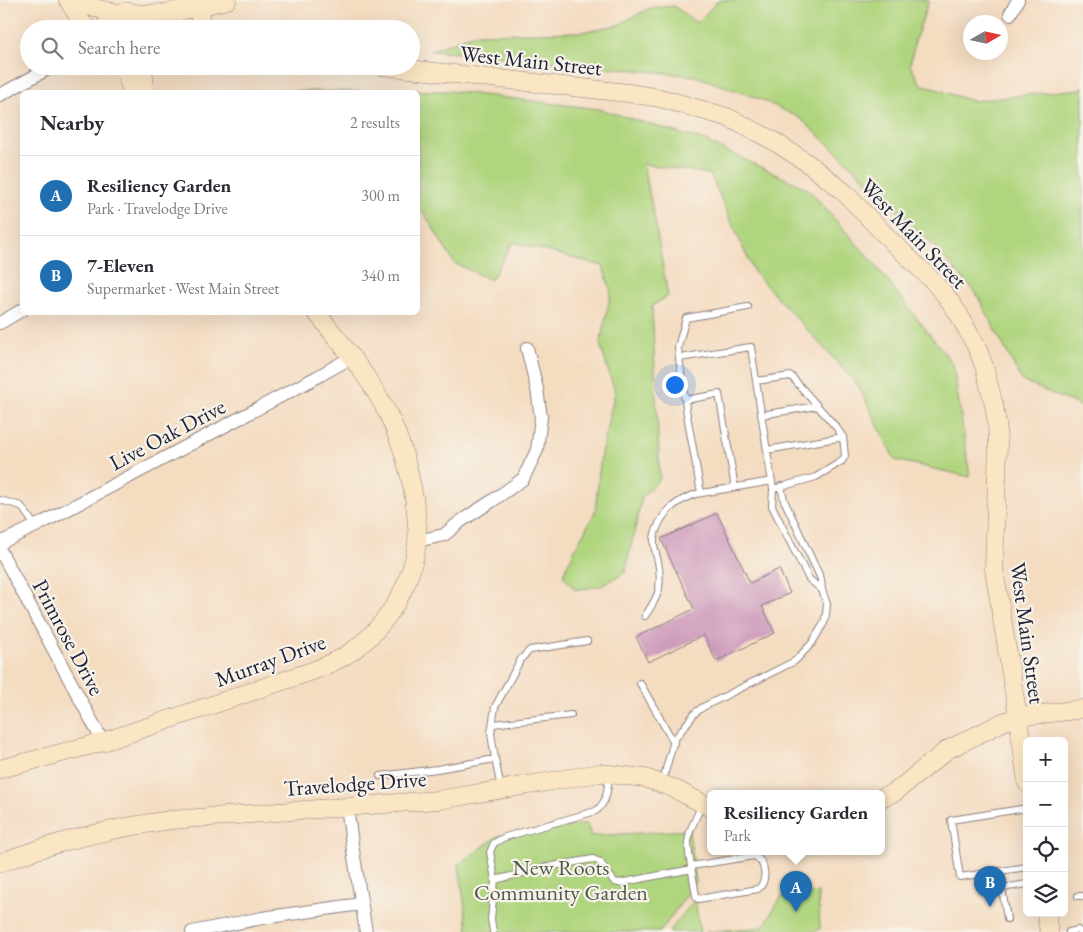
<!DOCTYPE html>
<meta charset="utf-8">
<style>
:root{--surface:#fff;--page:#f2f2f3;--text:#2b2b33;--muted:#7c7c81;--line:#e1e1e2;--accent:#1f6fb2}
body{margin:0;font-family:"EB Garamond",serif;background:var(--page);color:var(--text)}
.controls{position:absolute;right:15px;bottom:15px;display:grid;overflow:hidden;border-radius:8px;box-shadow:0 5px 20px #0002}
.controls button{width:45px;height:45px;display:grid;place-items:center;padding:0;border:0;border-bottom:1px solid var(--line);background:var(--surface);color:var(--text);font:25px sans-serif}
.compass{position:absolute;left:963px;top:15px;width:45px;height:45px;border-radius:50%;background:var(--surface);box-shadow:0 5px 20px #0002;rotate:81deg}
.you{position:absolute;left:674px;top:384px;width:18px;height:18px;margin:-12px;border:4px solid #fff;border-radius:50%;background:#1a73e8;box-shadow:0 0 0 8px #1a73e833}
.badge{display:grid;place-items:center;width:32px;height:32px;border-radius:50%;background:var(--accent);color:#fff;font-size:16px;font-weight:700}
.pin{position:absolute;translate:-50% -41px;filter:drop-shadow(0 1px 2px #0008)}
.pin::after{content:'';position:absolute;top:26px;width:18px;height:15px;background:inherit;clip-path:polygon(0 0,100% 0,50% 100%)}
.popup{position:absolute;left:707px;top:790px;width:178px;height:65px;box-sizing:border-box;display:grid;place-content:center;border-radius:8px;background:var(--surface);filter:drop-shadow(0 1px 4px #0005);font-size:16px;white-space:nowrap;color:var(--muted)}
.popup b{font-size:19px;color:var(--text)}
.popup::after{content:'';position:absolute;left:50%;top:100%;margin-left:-10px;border:10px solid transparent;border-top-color:var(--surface)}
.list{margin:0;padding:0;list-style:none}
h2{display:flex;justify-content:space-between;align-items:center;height:65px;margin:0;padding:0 20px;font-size:21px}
h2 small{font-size:16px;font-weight:400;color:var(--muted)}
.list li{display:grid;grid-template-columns:32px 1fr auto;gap:15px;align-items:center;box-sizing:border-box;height:80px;padding:0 20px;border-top:1px solid var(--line)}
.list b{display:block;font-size:19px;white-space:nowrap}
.list p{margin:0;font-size:16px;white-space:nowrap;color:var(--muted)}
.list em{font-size:16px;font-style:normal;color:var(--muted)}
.icon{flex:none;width:28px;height:28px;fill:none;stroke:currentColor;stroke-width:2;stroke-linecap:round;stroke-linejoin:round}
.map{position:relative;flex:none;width:1083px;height:932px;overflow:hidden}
.search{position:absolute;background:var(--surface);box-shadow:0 5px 20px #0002;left:20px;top:20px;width:400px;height:55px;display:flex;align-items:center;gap:12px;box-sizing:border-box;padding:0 18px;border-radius:28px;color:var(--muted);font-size:19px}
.panel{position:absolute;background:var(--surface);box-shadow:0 5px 20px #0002;left:20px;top:90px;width:400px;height:225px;border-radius:8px}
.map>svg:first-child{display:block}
.green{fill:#b0d57f;stroke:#697c5d}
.building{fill:#ce9bbc}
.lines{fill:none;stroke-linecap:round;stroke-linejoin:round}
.lane-casing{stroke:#8b7f7e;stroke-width:8}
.street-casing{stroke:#8b7f7e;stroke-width:14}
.secondary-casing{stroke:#8b7f7e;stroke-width:19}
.lane{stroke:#fff;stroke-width:6}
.street{stroke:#fff;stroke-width:12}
.secondary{stroke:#fbe6c4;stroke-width:18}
.labels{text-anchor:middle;stroke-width:4.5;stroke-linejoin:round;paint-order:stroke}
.street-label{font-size:22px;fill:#22223b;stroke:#f7f3e8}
.park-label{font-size:22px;fill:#4d584f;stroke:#f7f3e8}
</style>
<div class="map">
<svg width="1083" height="932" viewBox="0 0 1083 932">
<rect width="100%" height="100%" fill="#f7f3e8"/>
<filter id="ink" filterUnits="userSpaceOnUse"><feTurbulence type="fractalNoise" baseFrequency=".02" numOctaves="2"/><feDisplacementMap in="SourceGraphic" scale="10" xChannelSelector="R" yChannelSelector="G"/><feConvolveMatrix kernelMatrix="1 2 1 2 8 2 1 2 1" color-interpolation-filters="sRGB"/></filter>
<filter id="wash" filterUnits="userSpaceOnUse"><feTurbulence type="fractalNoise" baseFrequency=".0096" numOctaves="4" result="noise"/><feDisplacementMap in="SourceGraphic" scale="20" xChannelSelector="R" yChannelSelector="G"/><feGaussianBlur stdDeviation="1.12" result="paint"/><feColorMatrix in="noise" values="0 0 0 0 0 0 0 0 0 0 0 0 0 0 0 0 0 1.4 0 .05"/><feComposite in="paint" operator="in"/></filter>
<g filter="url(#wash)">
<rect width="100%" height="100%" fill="#f4dcc1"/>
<path class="green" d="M 719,0 L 929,0 L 915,41 L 910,65 L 921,84 L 972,101 L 1080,89 L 1083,86 L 1083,407 L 1022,381 L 976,293 L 931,243 L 841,156 L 800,118 L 760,99 L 695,76 L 483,55 L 430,51 L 474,34 L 581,32 L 618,25 L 650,8 L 674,6 L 697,23 Z
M 281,91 L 450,91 L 599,109 L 705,141 L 808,189 L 872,261 L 953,364 L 970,477 L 895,460 L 858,385 L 754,272 L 710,174 L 643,164 L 654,216 L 668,296 L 652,306 L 660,479 L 642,497 L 625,573 L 601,586 L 575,590 L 563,575 L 574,551 L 595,512 L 601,453 L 615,392 L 600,344 L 611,292 L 603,266 L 513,242 L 491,280 L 454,263 L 424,213 L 418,212 L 418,92 L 282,92 Z
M 587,824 L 591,836 L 689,830 L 696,882 L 660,932 L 468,932 L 459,864 L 498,836 Z
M 818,892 L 820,929 L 815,932 L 706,932 L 763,927 L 781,897 Z
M 695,899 L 700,932 L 669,932 Z"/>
<g id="blocks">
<path class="building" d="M 717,513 L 750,583 L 779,569 L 790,593 L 762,606 L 775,633 L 716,661 L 704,635 L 648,662 L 636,637 L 694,609 L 661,539 Z"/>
</g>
</g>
<g filter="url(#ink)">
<use href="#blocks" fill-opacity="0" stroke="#8b7f7e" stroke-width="1"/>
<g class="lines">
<g class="lane-casing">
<path id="lane" d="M 679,358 L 678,347 L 686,318 L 748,307
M 685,400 L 719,394 L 735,488
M 761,415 L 817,406
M 767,450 L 843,437
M 773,489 L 816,477 L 842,461 L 845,456 L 843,437 L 836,427 L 791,376 L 756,381 L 773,489 L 772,506 L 793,548 L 809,579 L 822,590
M 701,493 L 687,415 L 679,358 L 751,347 L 756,381
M 0,500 L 21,506 L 36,527
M 645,616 C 650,608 657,599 659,589 C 660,580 660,570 658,562 C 657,556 654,549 654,543 C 653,538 655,533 657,528 C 664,510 678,500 696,494 L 772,481
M 640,683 L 674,743
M 493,724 L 571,715
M 495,759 L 491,733 L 495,707 L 521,659 L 530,650 L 587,641
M 380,776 L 437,769 L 495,759 L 501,788
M 662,783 L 674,740 L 695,713 L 703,707 L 795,661 L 812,643 L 824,623 L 826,614 L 827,604 L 822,590 L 821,579 L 784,500 L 781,486
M 1027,808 L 951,820 L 960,877 L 1027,867
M 691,866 L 754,856 C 766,861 768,881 758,889 L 698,899 L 696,896 L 689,854 L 688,842 L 690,831 L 702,804
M 495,880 L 547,867 L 593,859 L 600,862 L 613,880 L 615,882 L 619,883 L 692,869
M 1078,896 L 1083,896
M 1007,919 L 1002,888 L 1027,884
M 493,932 L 491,919 L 495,880 L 490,852 L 494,843 L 505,837 L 596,811 C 608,801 607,790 609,775
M 1069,932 L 1078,930 L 1080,932"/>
</g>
<g class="street-casing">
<path id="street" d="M 1010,14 L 1018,0
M 0,95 L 53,66
M 0,323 L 22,310
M 417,541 L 444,535 L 461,521 L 492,501 L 523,479 L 537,450 L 541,417 L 537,389 L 527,348
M 0,543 L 42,523 L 317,377 L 352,357
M 0,550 L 103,742
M 347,806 L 352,844 L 366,932
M 192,932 L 262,918 L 361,904"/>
</g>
<g class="secondary-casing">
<path id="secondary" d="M 68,0 L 83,24 L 89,29
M 82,0 L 94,8 L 118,13
M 141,14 L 166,13 L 184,10 L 227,0
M 104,29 C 106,25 108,21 110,19 C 124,6 146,12 153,29
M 199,29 L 199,25 L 202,6
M 124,66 L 132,92
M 143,66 L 145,92
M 381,66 L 628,93 L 660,98 L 727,117 L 772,140 L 806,162 L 843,191 L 886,236 L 933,281 L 946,296 L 958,313 L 977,348 L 984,366 L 994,405 L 997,424 L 998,444 L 994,569 L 1018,717 L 1027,783
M 0,769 L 103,742 L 315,670 C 325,666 334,662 343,657 C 383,633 411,589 417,543 C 418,533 417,522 416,512 C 412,478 403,445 388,414 C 370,377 342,345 316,312
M 881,798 L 895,792 L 947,750 L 1003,722 L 1018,717 L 1083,709
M 0,863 C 56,841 113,828 171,820 L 438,800 L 600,773 L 645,778 L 673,788 L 711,808
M 1046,913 L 1049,932"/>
</g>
<use href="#lane" class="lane"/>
<use href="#street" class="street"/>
<use href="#secondary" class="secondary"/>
</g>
</g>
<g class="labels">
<g class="street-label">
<text transform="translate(531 60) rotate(6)" y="8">West Main Street</text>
<text transform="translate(914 233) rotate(46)" y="8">West Main Street</text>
<text transform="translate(167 434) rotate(-28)" y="8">Live Oak Drive</text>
<text transform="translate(1028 633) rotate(82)" y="8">West Main Street</text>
<text transform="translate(69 637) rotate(62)" y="8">Primrose Drive</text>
<text transform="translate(270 660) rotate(-20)" y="8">Murray Drive</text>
<text transform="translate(355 783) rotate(-4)" y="8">Travelodge Drive</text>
</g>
<g class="park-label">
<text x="561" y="875">New Roots<tspan x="561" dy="25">Community Garden</tspan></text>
</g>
</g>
</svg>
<div class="controls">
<button>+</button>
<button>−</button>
<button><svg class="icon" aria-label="locate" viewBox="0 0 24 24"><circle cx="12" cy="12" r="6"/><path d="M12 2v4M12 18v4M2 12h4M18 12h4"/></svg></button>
<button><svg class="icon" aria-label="layers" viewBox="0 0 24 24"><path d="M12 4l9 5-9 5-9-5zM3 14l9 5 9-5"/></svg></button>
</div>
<svg class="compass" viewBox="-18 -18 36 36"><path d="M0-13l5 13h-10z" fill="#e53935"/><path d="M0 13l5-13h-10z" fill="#7c7c81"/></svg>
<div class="you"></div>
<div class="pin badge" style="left:796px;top:912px">A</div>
<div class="popup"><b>Resiliency Garden</b>Park</div>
<div class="pin badge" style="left:990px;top:907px">B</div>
<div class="search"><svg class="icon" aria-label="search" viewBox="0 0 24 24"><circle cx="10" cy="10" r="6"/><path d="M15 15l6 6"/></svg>Search here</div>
<section class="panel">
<h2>Nearby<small>2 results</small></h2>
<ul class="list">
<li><span class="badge">A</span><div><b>Resiliency Garden</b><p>Park · Travelodge Drive</p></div><em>300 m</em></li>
<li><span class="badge">B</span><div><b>7-Eleven</b><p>Supermarket · West Main Street</p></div><em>340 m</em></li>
</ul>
</section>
</div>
